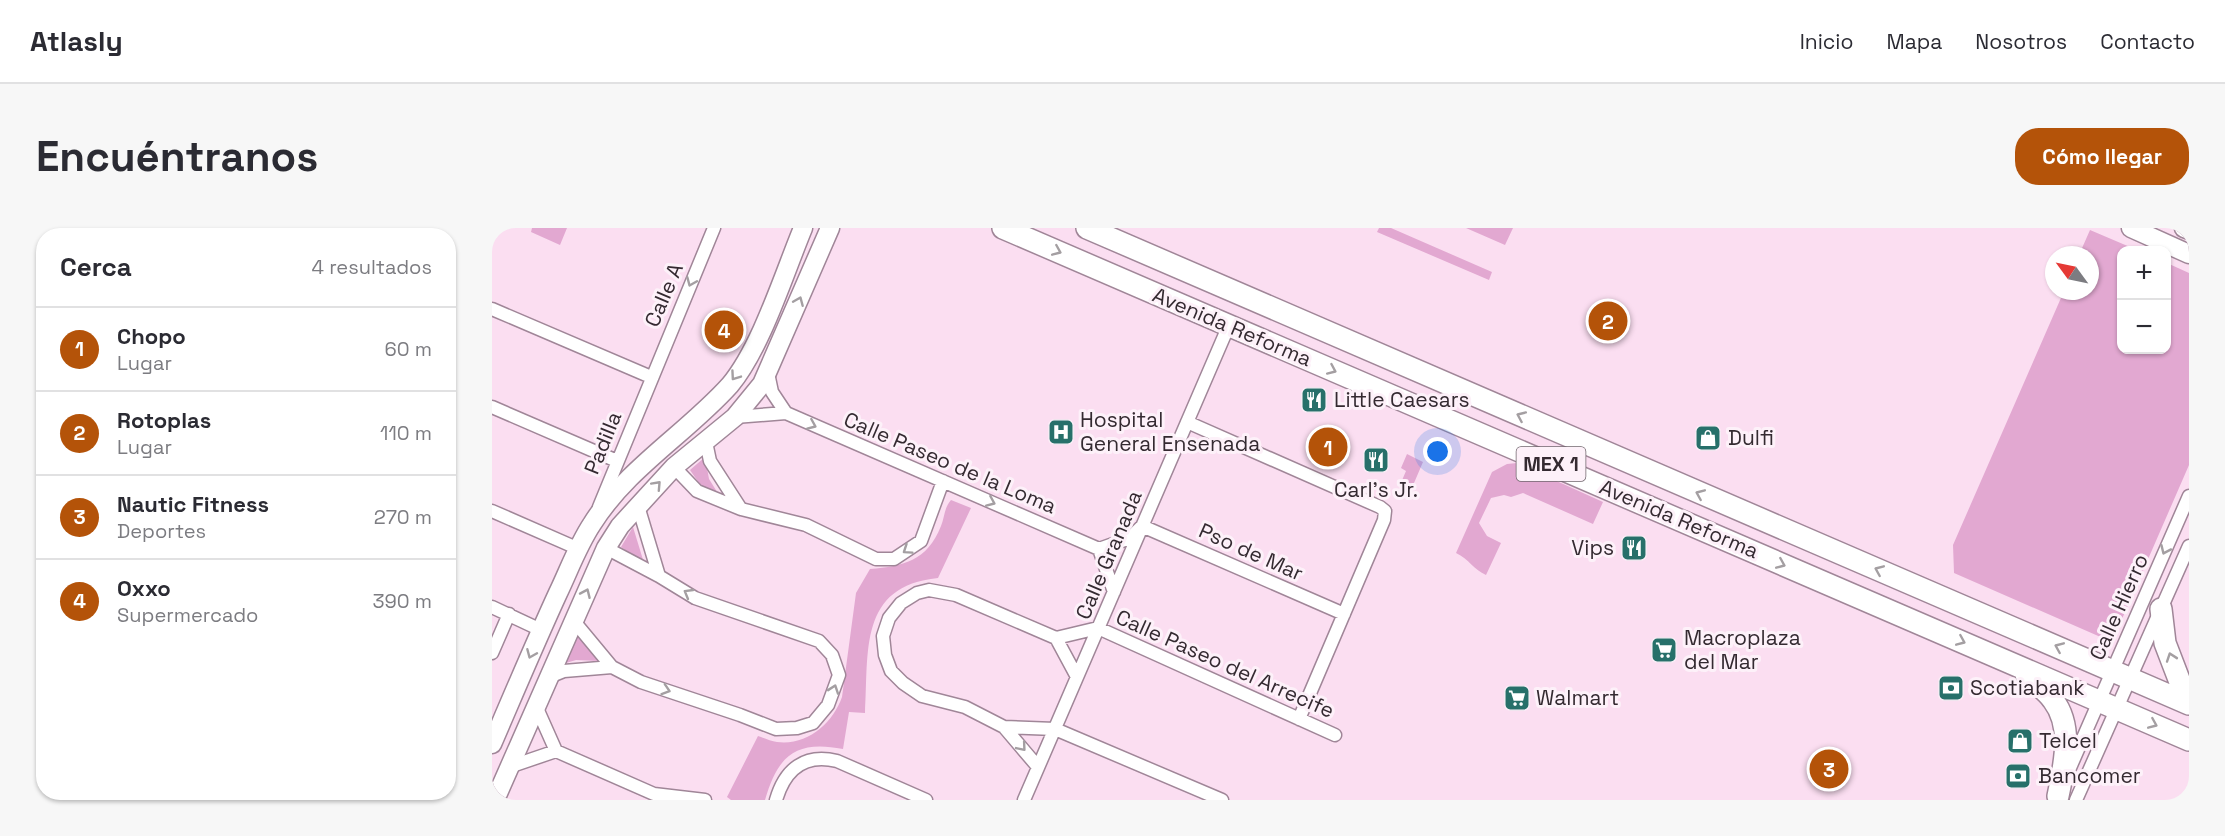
<!DOCTYPE html>
<html lang="es">
<meta charset="utf-8">
<style>
:root{--surface:#fff;--page:#f7f7f7;--text:#2b2b33;--muted:#7c7c81;--line:#e1e1e2;--accent:#b45309}
body{margin:0;font-family:"Space Grotesk",sans-serif;background:var(--page);color:var(--text)}
.controls{position:absolute;right:18px;top:18px;display:grid;overflow:hidden;border-radius:12px;box-shadow:0 2px 4px #0004}
.controls button{width:54px;height:54px;display:grid;place-items:center;padding:0;border:0;border-bottom:2px solid var(--line);background:var(--surface);color:var(--text);font:30px sans-serif}
.compass{position:absolute;left:1553px;top:18px;width:54px;height:54px;border-radius:50%;background:var(--surface);box-shadow:0 2px 4px #0004;rotate:303deg}
.you{position:absolute;left:946px;top:224px;width:21px;height:21px;margin:-15px;border:4px solid #fff;border-radius:50%;background:#1a73e8;box-shadow:0 0 0 9px #1a73e833}
.badge{display:grid;place-items:center;width:39px;height:39px;border-radius:50%;background:var(--accent);color:#fff;font-size:20px;font-weight:700}
.pin{position:absolute;translate:-50% -50%;border:3px solid #fff;box-shadow:0 2px 6px #0006}
.list{margin:0;padding:0;list-style:none}
h2{display:flex;justify-content:space-between;align-items:center;height:78px;margin:0;padding:0 24px;font-size:26px}
h2 small{font-size:20px;font-weight:400;color:var(--muted)}
.list li{display:grid;grid-template-columns:39px 1fr auto;gap:18px;align-items:center;box-sizing:border-box;height:84px;padding:0 24px;border-top:2px solid var(--line)}
.list b{display:block;font-size:22px;white-space:nowrap}
.list p{margin:0;font-size:20px;white-space:nowrap;color:var(--muted)}
.list em{font-size:20px;font-style:normal;color:var(--muted)}
.map{position:relative;flex:none;width:1697px;height:572px;overflow:hidden;border-radius:24px}
header{display:flex;align-items:center;gap:36px;box-sizing:border-box;height:84px;padding:0 30px;background:var(--surface);border-bottom:2px solid var(--line)}
header strong{font-size:28px}
nav{display:flex;gap:33px;margin-inline-start:auto;font-size:21px}
.intro{display:flex;align-items:center;justify-content:space-between;box-sizing:border-box;height:144px;padding:0 36px}
h1{margin:0;font-size:42px}
.button{padding:15px 27px;border-radius:24px;background:var(--accent);color:#fff;font-size:21px;font-weight:700}
main{display:flex;gap:36px;padding:0 36px}
aside{flex:1;background:var(--surface);border-radius:24px;box-shadow:0 2px 4px #0004}
.map>svg:first-child{display:block}
.green{fill:#e2a8d1}
.lines{fill:none;stroke-linecap:round;stroke-linejoin:round}
.minor-casing{stroke:#a08698;stroke-width:15}
.secondary-casing{stroke:#a08698;stroke-width:21}
.trunk-casing{stroke:#a08698;stroke-width:24}
.minor{stroke:#fff;stroke-width:12}
.secondary{stroke:#fff;stroke-width:18}
.trunk{stroke:#fff;stroke-width:21}
.oneway{stroke:#a49fa2}
.labels{text-anchor:middle;stroke-width:6;stroke-linejoin:round;paint-order:stroke}
.shield{fill:#fdf1f9;stroke:#70666d;stroke-width:1.5}
.shield-label{font-size:20px;font-weight:bold;fill:#342a31}
.street-label{font-size:21px;fill:#342a31;stroke:#fdf1f9}
.poi-label{font-size:21px;fill:#342a31;stroke:#fdf1f9;text-anchor:start}
</style>
<header>
<strong>Atlasly</strong>
<nav><a>Inicio</a><a>Mapa</a><a>Nosotros</a><a>Contacto</a></nav>
</header>
<div class="intro"><h1>Encuéntranos</h1><a class="button">Cómo llegar</a></div>
<main>
<aside>
<h2>Cerca<small>4 resultados</small></h2>
<ul class="list">
<li><span class="badge">1</span><div><b>Chopo</b><p>Lugar</p></div><em>60 m</em></li>
<li><span class="badge">2</span><div><b>Rotoplas</b><p>Lugar</p></div><em>110 m</em></li>
<li><span class="badge">3</span><div><b>Nautic Fitness</b><p>Deportes</p></div><em>270 m</em></li>
<li><span class="badge">4</span><div><b>Oxxo</b><p>Supermercado</p></div><em>390 m</em></li>
</ul>
</aside>
<div class="map">
<svg width="1697" height="572" viewBox="0 0 1697 572">
<rect width="100%" height="100%" fill="#fbdef1"/>
<path class="green" d="M 40,0 L 75,0 L 68,17 L 39,4 Z
M 887,0 L 899,0 L 1000,44 L 997,52 L 885,4 Z
M 974,0 L 1021,0 L 1013,17 Z
M 1598,2 L 1645,22 L 1630,22 L 1630,122 L 1674,122 L 1675,35 L 1697,45 L 1697,237 L 1620,414 L 1462,345 L 1461,317 L 1572,63 L 1598,63 L 1598,27 L 1587,27 Z
M 915,226 L 931,234 L 919,262 L 908,257 L 914,243 L 909,240 Z
M 213,229 L 217,251 L 227,267 L 209,258 L 198,242 Z
M 1025,235 L 1111,274 L 1101,296 L 1031,265 L 1019,269 L 1012,267 L 999,270 L 987,295 L 995,308 L 1009,315 L 994,347 C 982,342 977,331 964,325 L 1000,244 L 1015,236 Z
M 459,272 L 479,280 L 446,350 C 366,358 377,424 373,485 L 357,484 L 351,521 C 304,512 286,527 273,572 L 239,572 L 235,569 L 266,508 C 272,510 279,513 285,514 C 315,518 341,495 350,469 L 364,365 L 378,341 C 412,338 435,333 449,298 C 453,288 452,280 459,272 Z
M 141,299 L 152,335 L 129,319 Z
M 85,408 L 107,433 L 84,432 L 74,435 Z"/>
<g class="lines">
<g class="minor-casing">
<path id="minor" d="M 0,81 L 159,149
M 276,145 L 280,164 L 294,185
M 0,179 L 125,233
M 243,189 L 294,185 L 607,321 L 622,364
M 695,194 L 888,279 L 893,283 L 892,292 L 807,491
M 214,214 L 218,233 L 249,281 L 314,297 L 384,331 L 402,331 L 429,313 L 451,253
M 182,239 L 205,263 L 249,281
M 107,279 L 222,0
M 0,283 L 87,321
M 114,320 L 167,348
M 607,321 L 638,310 L 650,298 L 852,386
M 0,379 L 49,402
M 81,392 L 120,439 L 149,454 L 248,487 L 284,501 L 305,500 L 321,495 L 336,477 L 347,447 L 340,427 L 327,413 L 203,370 L 167,348 L 146,278
M 564,410 L 606,400 L 843,507
M 564,410 L 585,449
M 0,425 L 17,386
M 57,449 L 72,443 L 120,439
M 44,478 L 64,523
M 512,499 L 563,501 L 730,572
M 17,539 L 64,523 L 162,566 L 213,572
M 546,539 L 512,499 L 473,479 L 430,468 L 411,455 L 399,443 L 393,427 L 391,408 L 397,390 L 409,375 L 425,365 L 437,362 L 464,367 L 564,410
M 1577,542 L 1697,268
M 284,572 C 293,541 313,525 345,533 L 434,572
M 532,572 L 737,97
M 1584,572 L 1697,318"/>
</g>
<g class="secondary-casing">
<path id="secondary" d="M 1639,0 L 1697,26
M 1692,0 L 1697,2
M 0,516 C 22,465 43,415 66,365 C 77,342 86,317 100,296 C 135,240 195,205 238,157 C 269,120 292,46 311,0
M 3,572 L 114,320 L 128,298 L 182,239 L 243,189 L 270,156 L 338,0"/>
</g>
<g class="trunk-casing">
<path id="trunk" d="M 511,0 L 1697,512
M 595,0 L 1697,476
M 1669,381 L 1673,415 L 1696,475
M 1534,447 C 1543,455 1554,462 1561,472 C 1582,499 1572,538 1566,568"/>
</g>
<use href="#minor" class="minor"/>
<use href="#secondary" class="secondary"/>
<use href="#trunk" class="trunk"/>
</g>
<defs><path id="oneway-chevron" d="M-2-3.5L2.5 0L-2 3.5" fill="none" stroke-width="1.6" stroke-linecap="round" stroke-linejoin="round" transform="scale(1.5)"/></defs>
<g class="oneway">
<use href="#oneway-chevron" transform="translate(565 23) rotate(23)"/>
<use href="#oneway-chevron" transform="translate(199 54) rotate(113)"/>
<use href="#oneway-chevron" transform="translate(307 73) rotate(-67)"/>
<use href="#oneway-chevron" transform="translate(840 142) rotate(24)"/>
<use href="#oneway-chevron" transform="translate(243 148) rotate(125)"/>
<use href="#oneway-chevron" transform="translate(1029 188) rotate(-156)"/>
<use href="#oneway-chevron" transform="translate(320 197) rotate(23)"/>
<use href="#oneway-chevron" transform="translate(165 257) rotate(-47)"/>
<use href="#oneway-chevron" transform="translate(1208 266) rotate(-157)"/>
<use href="#oneway-chevron" transform="translate(499 274) rotate(23)"/>
<use href="#oneway-chevron" transform="translate(415 322) rotate(146)"/>
<use href="#oneway-chevron" transform="translate(1673 322) rotate(114)"/>
<use href="#oneway-chevron" transform="translate(1289 336) rotate(23)"/>
<use href="#oneway-chevron" transform="translate(1387 342) rotate(-157)"/>
<use href="#oneway-chevron" transform="translate(94 365) rotate(-66)"/>
<use href="#oneway-chevron" transform="translate(196 365) rotate(-150)"/>
<use href="#oneway-chevron" transform="translate(1469 413) rotate(23)"/>
<use href="#oneway-chevron" transform="translate(1567 419) rotate(-157)"/>
<use href="#oneway-chevron" transform="translate(39 426) rotate(113)"/>
<use href="#oneway-chevron" transform="translate(1679 429) rotate(-109)"/>
<use href="#oneway-chevron" transform="translate(342 461) rotate(-71)"/>
<use href="#oneway-chevron" transform="translate(174 462) rotate(18)"/>
<use href="#oneway-chevron" transform="translate(1661 496) rotate(23)"/>
<use href="#oneway-chevron" transform="translate(530 519) rotate(50)"/>
</g>
<defs>
<g id="restaurant-square" transform="scale(1.35)"><rect x="-9" y="-9" width="18" height="18" rx="4" fill="#27706a" stroke="#fdf1f9"/><path d="M-5-6h1v4h1v-4h1v4h1v-4h1v5L-1.5 .5V6h-2V.5L-5-1ZM5-6V6H3V1.5H1.5Q1.5-4 5-6Z" fill="#fff"/></g>
<g id="hospital-square" transform="scale(1.35)"><rect x="-9" y="-9" width="18" height="18" rx="4" fill="#27706a" stroke="#fdf1f9"/><path d="M-5-5h3v3.5h4V-5h3V5h-3V1.5h-4V5h-3Z" fill="#fff"/></g>
<g id="shop-square" transform="scale(1.35)"><rect x="-9" y="-9" width="18" height="18" rx="4" fill="#27706a" stroke="#fdf1f9"/><path d="M-5-2.5h2.3a2.7 3.5 0 0 1 5.4 0H5L5.5 6h-11ZM-1.5-2.5h3a1.5 2.3 0 0 0-3 0Z" fill="#fff"/></g>
<g id="supermarket-square" transform="scale(1.35)"><rect x="-9" y="-9" width="18" height="18" rx="4" fill="#27706a" stroke="#fdf1f9"/><path d="M-6-5.5h2.5l.6 2H6L4.5 2H-2.5L-4.4-4H-6ZM-1.5 3.2a1.3 1.3 0 1 0 .1 0ZM3 3.2a1.3 1.3 0 1 0 .1 0Z" fill="#fff"/></g>
<g id="bank-square" transform="scale(1.35)"><rect x="-9" y="-9" width="18" height="18" rx="4" fill="#27706a" stroke="#fdf1f9"/><path d="M-6-4H6V4H-6ZM0-2.3a2.3 2.3 0 1 0 0 4.6a2.3 2.3 0 1 0 0-4.6Z" fill="#fff"/></g>
</defs>
<g fill-rule="evenodd">
<use href="#restaurant-square" x="822" y="172"/>
<use href="#hospital-square" x="569" y="204"/>
<use href="#shop-square" x="1216" y="210"/>
<use href="#restaurant-square" x="884" y="232"/>
<use href="#restaurant-square" x="1142" y="320"/>
<use href="#supermarket-square" x="1172" y="422"/>
<use href="#bank-square" x="1459" y="460"/>
<use href="#supermarket-square" x="1025" y="470"/>
<use href="#shop-square" x="1528" y="513"/>
<use href="#bank-square" x="1526" y="548"/>
</g>
<g class="labels">
<rect class="shield" x="1024.5" y="219" width="69" height="34" rx="4.5"/>
<g class="shield-label">
<text x="1059" y="243">MEX 1</text>
</g>
<g class="street-label">
<text transform="translate(172 67) rotate(-67)" y="7">Calle A</text>
<text transform="translate(740 99) rotate(23)" y="7">Avenida Reforma</text>
<text transform="translate(111 215) rotate(-68)" y="7">Padilla</text>
<text transform="translate(458 235) rotate(23)" y="7">Calle Paseo de la Loma</text>
<text transform="translate(1187 291) rotate(23)" y="7">Avenida Reforma</text>
<text transform="translate(759 324) rotate(24)" y="7">Pso de Mar</text>
<text transform="translate(617 327) rotate(-67)" y="7">Calle Granada</text>
<text transform="translate(1627 379) rotate(-66)" y="7">Calle Hierro</text>
<text transform="translate(733 436) rotate(24)" y="7">Calle Paseo del Arrecife</text>
</g>
<g class="poi-label">
<text x="842" y="179">Little Caesars</text>
<text x="588" y="199">Hospital<tspan x="588" dy="24">General Ensenada</tspan></text>
<text x="1236" y="217">Dulfi</text>
<text x="884" y="269" text-anchor="middle">Carl's Jr.</text>
<text x="1122" y="327" text-anchor="end">Vips</text>
<text x="1192" y="417">Macroplaza<tspan x="1192" dy="24">del Mar</tspan></text>
<text x="1478" y="467">Scotiabank</text>
<text x="1044" y="477">Walmart</text>
<text x="1547" y="520">Telcel</text>
<text x="1546" y="555">Bancomer</text>
</g>
</g>
</svg>
<div class="controls">
<button>+</button>
<button>−</button>
</div>
<svg class="compass" viewBox="-18 -18 36 36"><path d="M0-13l5 13h-10z" fill="#e53935"/><path d="M0 13l5-13h-10z" fill="#7c7c81"/></svg>
<div class="you"></div>
<div class="pin badge" style="left:836px;top:219px">1</div>
<div class="pin badge" style="left:1116px;top:93px">2</div>
<div class="pin badge" style="left:1337px;top:541px">3</div>
<div class="pin badge" style="left:232px;top:102px">4</div>
</div>
</main>
